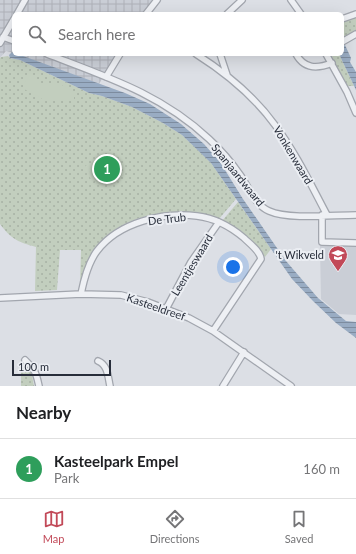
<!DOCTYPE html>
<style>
:root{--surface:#fff;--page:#f2f2f2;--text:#202124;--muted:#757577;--line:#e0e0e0;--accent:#c24958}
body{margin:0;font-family:Lato,sans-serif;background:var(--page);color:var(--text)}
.scale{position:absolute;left:12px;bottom:10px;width:99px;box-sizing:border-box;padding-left:4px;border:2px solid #272d3a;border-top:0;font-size:11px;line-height:14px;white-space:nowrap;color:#272d3a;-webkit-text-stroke:3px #ebeef3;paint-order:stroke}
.you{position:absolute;left:233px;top:267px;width:14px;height:14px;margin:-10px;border:3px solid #fff;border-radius:50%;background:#1a73e8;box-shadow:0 0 0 6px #1a73e833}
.badge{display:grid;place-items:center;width:26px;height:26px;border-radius:50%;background:var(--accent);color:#fff;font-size:13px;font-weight:700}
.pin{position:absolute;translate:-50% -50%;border:2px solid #fff;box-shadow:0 1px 4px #0006}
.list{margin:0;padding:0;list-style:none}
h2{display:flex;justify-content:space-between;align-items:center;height:52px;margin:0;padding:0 16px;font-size:17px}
h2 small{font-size:13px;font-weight:400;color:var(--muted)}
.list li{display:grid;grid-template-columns:26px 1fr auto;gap:12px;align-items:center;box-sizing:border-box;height:60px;padding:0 16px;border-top:1px solid var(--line)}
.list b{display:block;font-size:15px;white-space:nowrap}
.list p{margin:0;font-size:13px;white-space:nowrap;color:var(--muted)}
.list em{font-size:13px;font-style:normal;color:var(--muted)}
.icon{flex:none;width:22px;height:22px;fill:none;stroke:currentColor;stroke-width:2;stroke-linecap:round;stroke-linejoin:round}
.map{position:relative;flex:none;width:356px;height:386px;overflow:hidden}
.search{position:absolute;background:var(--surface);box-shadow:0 4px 16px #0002;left:12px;right:12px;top:12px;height:44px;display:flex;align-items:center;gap:10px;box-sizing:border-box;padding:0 14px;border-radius:6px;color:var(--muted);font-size:15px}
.sheet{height:112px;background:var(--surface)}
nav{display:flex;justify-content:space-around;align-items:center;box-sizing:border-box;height:56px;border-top:1px solid var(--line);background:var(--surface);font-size:11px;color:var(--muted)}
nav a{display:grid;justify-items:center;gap:2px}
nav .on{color:var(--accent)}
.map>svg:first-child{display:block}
.built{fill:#caced6}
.industrial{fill:url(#industrial-grid)}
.grass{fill:url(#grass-dots)}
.garden{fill:#c2cebe}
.water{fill:url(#water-rules)}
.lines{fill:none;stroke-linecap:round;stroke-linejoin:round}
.street-casing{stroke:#a2a6ae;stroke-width:8}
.street{stroke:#eef0f4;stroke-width:5.5}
.labels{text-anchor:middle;stroke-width:4;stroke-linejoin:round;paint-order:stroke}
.street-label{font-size:11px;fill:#272d3a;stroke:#ebeef3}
.poi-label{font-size:11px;fill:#272d3a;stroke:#ebeef3;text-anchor:end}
</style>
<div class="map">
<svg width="356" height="386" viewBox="0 0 356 386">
<defs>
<pattern id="industrial-grid" width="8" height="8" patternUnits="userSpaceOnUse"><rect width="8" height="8" fill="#caced6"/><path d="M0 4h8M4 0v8" fill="none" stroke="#aeb1b8"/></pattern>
<pattern id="grass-dots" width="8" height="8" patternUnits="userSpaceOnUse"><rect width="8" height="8" fill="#c2cebe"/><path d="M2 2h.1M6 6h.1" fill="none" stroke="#a7b1a4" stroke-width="1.8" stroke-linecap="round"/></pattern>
<pattern id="water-rules" width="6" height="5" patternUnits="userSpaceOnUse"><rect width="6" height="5" fill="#99acc3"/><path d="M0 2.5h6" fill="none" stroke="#7d8c9f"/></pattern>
</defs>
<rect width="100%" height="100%" fill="#dcdfe5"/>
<path class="built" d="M 320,246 L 356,246 L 356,315 L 339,314 L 321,299 Z"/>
<path class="industrial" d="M 0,0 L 153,0 L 142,14 L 14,14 L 14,53 L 6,51 L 0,58 Z
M 16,54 L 117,54 L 99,84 Z"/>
<path class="grass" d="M 356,16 L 356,31 L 342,39 L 342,22 Z
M 333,54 L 339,54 L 354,86 L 347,86 L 332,57 Z
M 8,56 L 10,58 L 20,60 L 89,93 L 102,96 L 132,107 L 163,123 L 182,135 L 202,154 L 211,163 L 236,199 L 219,219 C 178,204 121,213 94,250 C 86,261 83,273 80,287 L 81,250 L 60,250 L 57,290 L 35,291 L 36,247 C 18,242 11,239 0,224 L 0,58 L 1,57 Z
M 238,202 L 271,249 L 265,257 C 253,242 240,230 222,221 Z
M 21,367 L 31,370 L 34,386 L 21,386 Z"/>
<path class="garden" d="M 31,74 L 41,85 L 62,85 L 74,92 L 74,104 L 72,104 L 71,100 L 43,100 C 38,94 29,93 23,88 L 27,75 Z
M 102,158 L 109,174 L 92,182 L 85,166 Z"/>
<path class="water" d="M 345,45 L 351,58 L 350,62 L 356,72 L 356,90 L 339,54 L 342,54 L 342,47 Z
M 12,52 L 125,93 L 150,104 L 181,124 L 204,144 L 220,162 L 243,199 L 286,261 L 318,298 L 346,321 L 356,322 L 356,338 L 336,323 L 313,301 L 292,279 L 211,163 L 182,135 L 163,123 L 132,107 L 102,96 L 89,93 L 20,60 L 10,58 L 9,55 Z"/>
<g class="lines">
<g class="street-casing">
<path id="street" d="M 291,0 L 301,14
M 17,14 L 25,0
M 146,14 L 157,0
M 227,14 L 242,0
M 342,19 L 356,14
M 3,37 L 14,41
M 342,42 L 356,34
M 0,43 L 14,19
M 47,54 C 107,77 161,94 209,139 C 221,150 232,163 241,176 C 249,188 255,205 269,211 C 289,220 333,215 356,215
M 196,54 C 226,73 254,96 275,125 C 296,153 311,185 327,215
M 220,54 L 227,75
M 296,54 C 304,69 317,69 332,63
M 326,54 L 347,92 L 356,113
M 106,77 L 120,54
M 322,215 L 322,242 L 356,243
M 81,294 C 84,279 88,263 97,251 C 119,222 163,212 197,216 C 214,218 231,227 244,238 C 250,244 260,251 261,259 L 213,331
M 0,298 L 81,294 L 121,295 L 148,302 L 189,318 L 213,331 L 291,386
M 166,309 L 191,262 L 219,222
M 25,360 C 35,370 36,372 39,386
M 98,361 C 108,365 108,377 110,386
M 223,386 L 244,352"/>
</g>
<use href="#street" class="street"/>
</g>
<defs>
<g id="school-pin" transform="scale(1)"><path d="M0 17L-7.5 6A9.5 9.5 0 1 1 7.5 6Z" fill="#c24958" stroke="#ebeef3"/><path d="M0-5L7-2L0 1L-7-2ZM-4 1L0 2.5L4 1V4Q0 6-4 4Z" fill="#fff"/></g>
</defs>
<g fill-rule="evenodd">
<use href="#school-pin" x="338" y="255"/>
</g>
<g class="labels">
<g class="street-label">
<text transform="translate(293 155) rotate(59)" y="4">Vonkenwaard</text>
<text transform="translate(238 175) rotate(51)" y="4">Spanjaardwaard</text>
<text transform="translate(167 219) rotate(-7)" y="4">De Trub</text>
<text transform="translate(192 265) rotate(-59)" y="4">Leentjeswaard</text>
<text transform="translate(156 307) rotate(19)" y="4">Kasteeldreef</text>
</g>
<g class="poi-label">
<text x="324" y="259">'t Wikveld</text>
</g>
</g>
</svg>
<div class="scale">100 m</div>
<div class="you"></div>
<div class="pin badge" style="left:107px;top:169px;background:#2e9e5b">1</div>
<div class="search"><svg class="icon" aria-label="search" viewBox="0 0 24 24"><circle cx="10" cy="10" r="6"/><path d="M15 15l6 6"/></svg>Search here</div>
</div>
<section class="sheet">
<h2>Nearby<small></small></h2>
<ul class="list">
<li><span class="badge" style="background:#2e9e5b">1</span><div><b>Kasteelpark Empel</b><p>Park</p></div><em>160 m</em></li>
</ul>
</section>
<nav>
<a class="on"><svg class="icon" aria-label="map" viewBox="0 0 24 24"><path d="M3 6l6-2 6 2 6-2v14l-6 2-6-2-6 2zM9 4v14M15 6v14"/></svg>Map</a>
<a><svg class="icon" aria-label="directions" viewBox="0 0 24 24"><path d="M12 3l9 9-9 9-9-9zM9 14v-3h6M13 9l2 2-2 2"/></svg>Directions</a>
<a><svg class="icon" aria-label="saved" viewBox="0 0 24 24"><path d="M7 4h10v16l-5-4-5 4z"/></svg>Saved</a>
</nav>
